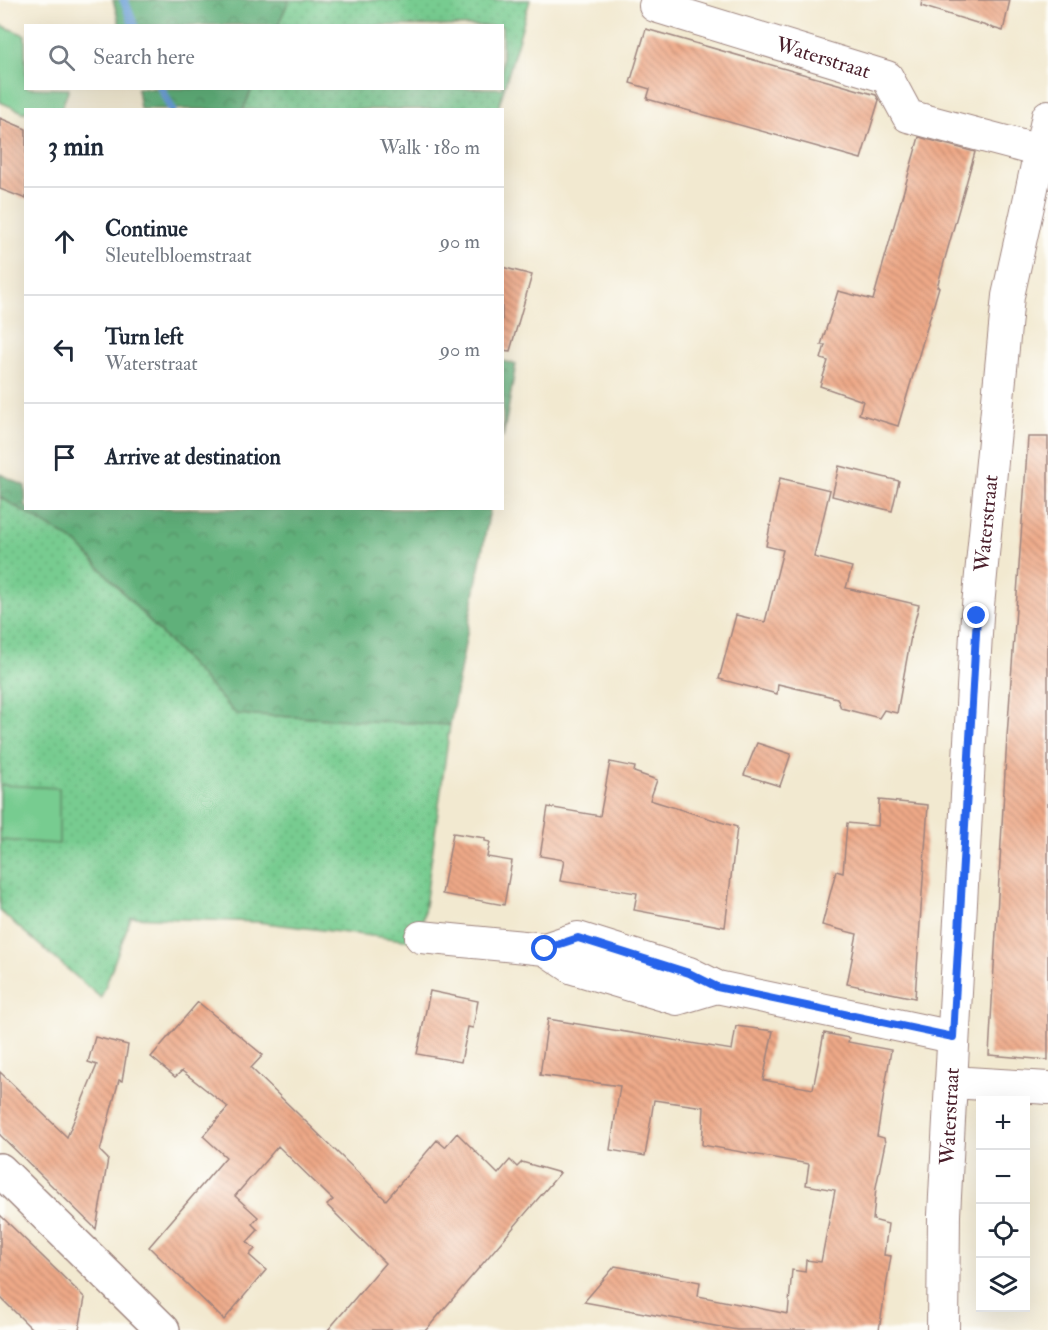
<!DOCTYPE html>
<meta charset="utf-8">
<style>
:root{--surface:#fff;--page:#f6f6f7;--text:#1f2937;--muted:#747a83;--line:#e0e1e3}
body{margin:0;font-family:"IM FELL Double Pica",serif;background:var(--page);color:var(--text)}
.controls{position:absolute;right:18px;bottom:18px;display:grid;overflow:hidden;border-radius:0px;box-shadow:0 6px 24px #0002}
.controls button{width:54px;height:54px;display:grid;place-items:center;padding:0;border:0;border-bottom:2px solid var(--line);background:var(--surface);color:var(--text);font:30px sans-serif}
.stop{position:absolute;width:18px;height:18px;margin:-14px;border:4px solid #2563eb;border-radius:50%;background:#fff}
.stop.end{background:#2563eb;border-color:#fff;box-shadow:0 2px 6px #0008}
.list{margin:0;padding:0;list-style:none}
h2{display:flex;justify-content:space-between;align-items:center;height:78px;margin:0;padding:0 24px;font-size:26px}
h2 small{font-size:20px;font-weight:400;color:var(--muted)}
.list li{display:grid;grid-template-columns:39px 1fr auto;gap:18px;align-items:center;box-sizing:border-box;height:108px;padding:0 24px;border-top:2px solid var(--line)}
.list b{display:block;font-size:22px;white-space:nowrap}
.list p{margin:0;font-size:20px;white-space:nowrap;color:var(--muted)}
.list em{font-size:20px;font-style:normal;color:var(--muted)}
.icon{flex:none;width:33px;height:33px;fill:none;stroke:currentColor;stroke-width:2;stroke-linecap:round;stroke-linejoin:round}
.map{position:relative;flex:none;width:1048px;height:1330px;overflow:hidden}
.search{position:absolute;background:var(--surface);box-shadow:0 6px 24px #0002;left:24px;top:24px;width:480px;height:66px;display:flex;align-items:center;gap:15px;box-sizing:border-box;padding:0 21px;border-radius:0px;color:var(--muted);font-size:22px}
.panel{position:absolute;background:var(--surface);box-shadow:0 6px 24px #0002;left:24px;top:108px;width:480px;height:402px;border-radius:0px}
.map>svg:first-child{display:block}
.grass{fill:url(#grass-dots);stroke:#60765e;stroke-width:1.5}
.forest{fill:url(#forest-crowns);stroke:#566852;stroke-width:1.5}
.pitch{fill:#77cc90;stroke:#60765e;stroke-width:1.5}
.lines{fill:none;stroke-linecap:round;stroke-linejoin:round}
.stream{stroke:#689dd5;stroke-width:9}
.building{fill:url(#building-back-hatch)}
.minor-casing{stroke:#9e847e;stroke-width:34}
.tertiary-casing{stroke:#9e847e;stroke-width:36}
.minor{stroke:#fff;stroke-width:32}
.tertiary{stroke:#fff;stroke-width:33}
.route{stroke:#2563eb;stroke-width:8}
.labels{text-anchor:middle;stroke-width:4.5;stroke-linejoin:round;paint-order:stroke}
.street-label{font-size:21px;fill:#4a1f2b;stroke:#fdfcf7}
</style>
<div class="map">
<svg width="1048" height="1330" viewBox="0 0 1048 1330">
<defs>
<pattern id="grass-dots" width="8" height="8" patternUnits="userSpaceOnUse" patternTransform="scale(1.5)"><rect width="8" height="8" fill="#77cc90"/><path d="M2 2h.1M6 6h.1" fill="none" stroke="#68af7c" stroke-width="1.8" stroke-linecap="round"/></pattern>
<pattern id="forest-crowns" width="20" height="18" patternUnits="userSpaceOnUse" patternTransform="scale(1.5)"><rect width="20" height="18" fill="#61b07a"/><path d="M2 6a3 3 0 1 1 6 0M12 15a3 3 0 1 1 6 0" fill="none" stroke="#528f64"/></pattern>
<pattern id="building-back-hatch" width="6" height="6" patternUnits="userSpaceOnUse" patternTransform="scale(1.5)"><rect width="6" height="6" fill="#eea987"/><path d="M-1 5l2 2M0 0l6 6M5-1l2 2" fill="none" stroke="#c3896f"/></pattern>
</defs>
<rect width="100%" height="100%" fill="#fdfcf7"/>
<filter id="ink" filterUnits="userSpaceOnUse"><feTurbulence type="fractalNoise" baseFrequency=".0167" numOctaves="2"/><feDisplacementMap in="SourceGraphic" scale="12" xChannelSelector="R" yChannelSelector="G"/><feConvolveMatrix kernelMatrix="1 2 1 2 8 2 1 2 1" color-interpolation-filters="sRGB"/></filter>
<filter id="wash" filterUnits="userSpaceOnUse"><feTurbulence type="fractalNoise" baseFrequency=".008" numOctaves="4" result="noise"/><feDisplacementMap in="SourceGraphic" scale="24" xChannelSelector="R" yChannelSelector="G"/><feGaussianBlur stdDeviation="1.35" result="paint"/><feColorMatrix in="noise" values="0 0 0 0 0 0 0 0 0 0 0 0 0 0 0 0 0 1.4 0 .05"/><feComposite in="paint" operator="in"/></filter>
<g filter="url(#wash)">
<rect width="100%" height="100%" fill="#f2e9d0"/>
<path class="grass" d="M 289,0 L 530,0 L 498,109 L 243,110 L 252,89 L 502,88 L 502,26 L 278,25 Z
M 0,497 L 77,543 L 236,714 L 450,725 L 420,942 L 257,922 L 131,917 L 101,998 L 0,911 Z"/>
<path class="forest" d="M 113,0 L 289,0 L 278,25 L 120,26 Z
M 137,89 L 137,88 L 252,89 L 243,110 L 140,109 Z
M 503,361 L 516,364 L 503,438 L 502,361 Z
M 0,474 L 25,486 L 26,508 L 490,509 L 450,725 L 236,714 L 77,543 L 0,497 Z"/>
<path class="pitch" d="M 0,25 L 25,35 L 26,88 L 69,89 L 61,109 L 26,110 L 25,113 L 0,102 Z
M 0,785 L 59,788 L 59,844 L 0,840 Z"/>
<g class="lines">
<path class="stream" d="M 124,0 L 134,26
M 161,88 L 172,110"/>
</g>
<g id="blocks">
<path class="building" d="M 922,0 L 1010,0 L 1003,31 L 921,6 Z
M 646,29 L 876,95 L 879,100 L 861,159 L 647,99 L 650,89 L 630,83 Z
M 0,118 L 26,129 L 26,199 L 0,189 Z
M 919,137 L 975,152 L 937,287 L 939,287 L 898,426 L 859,414 L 863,401 L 820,386 L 828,361 L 821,359 L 825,345 L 821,345 L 838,291 L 873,300 Z
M 502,267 L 532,275 L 510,351 L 502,350 Z
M 1028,437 L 1048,437 L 1048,1060 L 989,1055 L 1007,737 Z
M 839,466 L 899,481 L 892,511 L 832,496 Z
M 780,478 L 830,490 L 814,557 L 852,567 L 846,588 L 919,605 L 911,636 L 897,713 L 884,710 L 879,718 L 841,708 L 837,698 L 778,684 L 777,694 L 719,679 L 736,615 L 765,622 L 783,550 L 766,546 Z
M 757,743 L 791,754 L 780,786 L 744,775 Z
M 610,762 L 635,767 L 634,772 L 657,780 L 650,800 L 737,827 L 725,927 L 634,910 L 637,893 L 560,881 L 564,860 L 540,856 L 548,807 L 600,816 Z
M 879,800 L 928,805 L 915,998 L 847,984 L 857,934 L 822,925 L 836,871 L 843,873 L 847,823 L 878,826 Z
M 453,833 L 485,838 L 485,841 L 490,842 L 487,857 L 512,861 L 504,905 L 442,894 Z
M 430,991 L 478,1001 L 473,1028 L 468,1027 L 461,1062 L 417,1054 Z
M 198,1002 L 263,1055 L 251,1068 L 386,1200 L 437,1140 L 445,1147 L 457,1133 L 498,1174 L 510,1160 L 517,1167 L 522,1162 L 560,1173 L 426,1330 L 328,1330 L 385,1263 L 327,1205 L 333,1200 L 278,1146 L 235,1196 L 258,1217 L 252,1224 L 258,1230 L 247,1242 L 255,1249 L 249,1255 L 266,1270 L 224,1320 L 149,1247 L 226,1157 L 203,1136 L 228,1107 L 182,1071 L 175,1077 L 151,1057 Z
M 548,1019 L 732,1050 L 736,1026 L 773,1031 L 763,1080 L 813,1089 L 824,1033 L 849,1038 L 848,1042 L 891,1050 L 877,1136 L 884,1138 L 885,1143 L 876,1187 L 873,1220 L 888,1224 L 884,1255 L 891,1256 L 879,1330 L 737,1330 L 584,1302 L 615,1266 L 700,1282 L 698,1296 L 788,1314 L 792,1270 L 805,1272 L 806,1260 L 821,1262 L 835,1190 L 806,1185 L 809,1164 L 702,1145 L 704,1107 L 654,1100 L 645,1156 L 610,1150 L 620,1086 L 540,1075 Z
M 95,1037 L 128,1045 L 122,1081 L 119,1080 L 100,1151 L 108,1159 L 96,1229 L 0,1135 L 0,1072 L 67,1137 L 97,1065 L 88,1062 Z
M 0,1215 L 85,1298 L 79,1330 L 33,1330 L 0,1297 Z"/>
</g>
</g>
<g filter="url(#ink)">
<use href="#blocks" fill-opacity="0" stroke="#9e847e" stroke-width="1.5"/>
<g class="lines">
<g class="minor-casing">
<g id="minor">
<path id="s1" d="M 655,6 L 887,77 L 908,116 L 1040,151"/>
<path d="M 421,937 L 545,949 L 578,938 L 689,973 L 717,987 L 953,1037"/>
<path d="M 545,949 L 573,968 L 677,999 L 717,987"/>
<path d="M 951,1082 L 1048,1088"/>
<path id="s2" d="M 943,1330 L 944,1215 L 951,1082 L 977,616 L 1008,296 L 1048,116"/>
</g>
</g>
<g class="tertiary-casing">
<path id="tertiary" d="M 0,1170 L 163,1330"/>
</g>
<use href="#minor" class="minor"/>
<use href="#tertiary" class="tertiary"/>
</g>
</g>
<g class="lines" filter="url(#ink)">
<path class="route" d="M 545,949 L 578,938 L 689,973 L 717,987 L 953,1037 L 977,616"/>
</g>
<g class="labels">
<g class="street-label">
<text dy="7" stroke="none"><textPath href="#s1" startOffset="176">Waterstraat</textPath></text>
<text dy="7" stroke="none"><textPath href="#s2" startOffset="808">Waterstraat</textPath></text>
<text dy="7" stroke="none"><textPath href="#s2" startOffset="214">Waterstraat</textPath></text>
</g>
</g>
</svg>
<div class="controls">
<button>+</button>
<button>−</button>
<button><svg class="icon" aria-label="locate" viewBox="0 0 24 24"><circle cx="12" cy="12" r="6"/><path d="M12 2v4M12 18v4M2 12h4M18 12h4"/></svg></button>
<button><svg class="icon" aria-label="layers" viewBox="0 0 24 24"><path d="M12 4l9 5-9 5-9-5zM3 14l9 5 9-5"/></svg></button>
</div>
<div class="stop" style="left:545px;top:949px"></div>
<div class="stop end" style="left:977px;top:616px"></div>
<div class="search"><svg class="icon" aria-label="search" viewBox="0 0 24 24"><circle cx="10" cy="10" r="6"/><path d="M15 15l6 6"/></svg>Search here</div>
<section class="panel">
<h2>3 min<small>Walk · 180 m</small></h2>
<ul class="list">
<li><svg class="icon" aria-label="ahead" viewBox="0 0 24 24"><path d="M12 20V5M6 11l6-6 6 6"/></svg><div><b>Continue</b><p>Sleutelbloemstraat</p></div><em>90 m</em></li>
<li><svg class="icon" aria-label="left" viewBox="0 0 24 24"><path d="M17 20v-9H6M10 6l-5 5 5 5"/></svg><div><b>Turn left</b><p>Waterstraat</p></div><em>90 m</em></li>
<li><svg class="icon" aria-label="arrive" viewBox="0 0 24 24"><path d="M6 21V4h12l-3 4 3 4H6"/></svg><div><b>Arrive at destination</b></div></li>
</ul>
</section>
</div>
